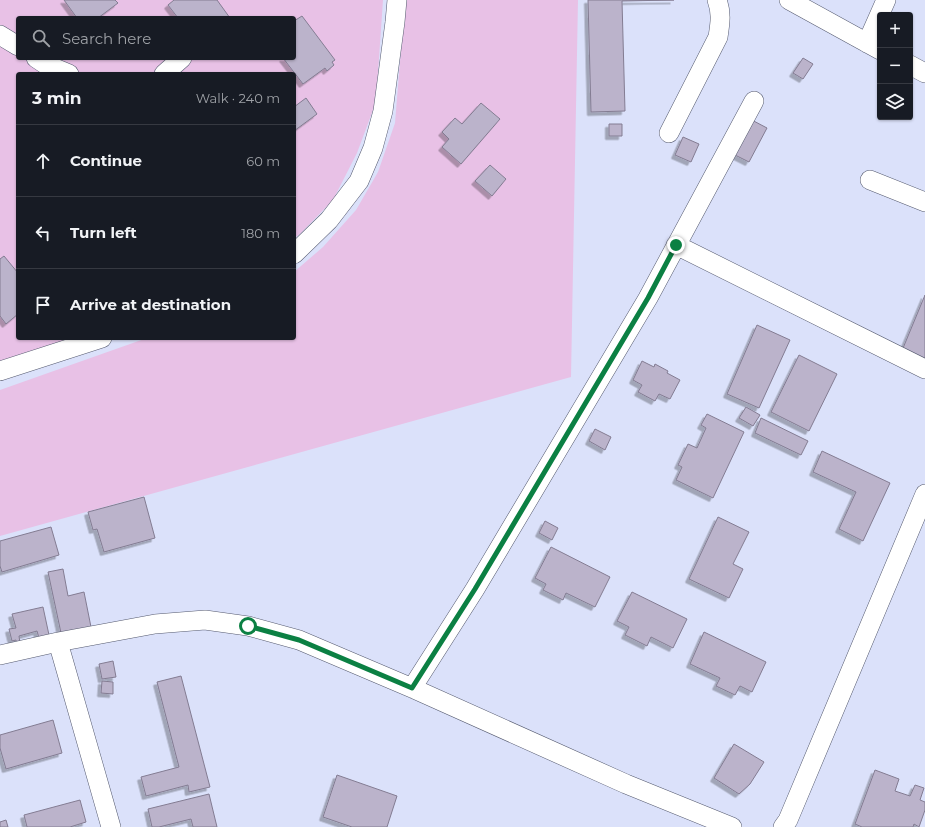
<!DOCTYPE html>
<meta charset="utf-8">
<style>
:root{--surface:#171b24;--page:#242831;--text:#f1f3f6;--muted:#9ea1a6;--line:#363941}
body{margin:0;font-family:Montserrat,sans-serif;background:var(--page);color:var(--text)}
.controls{position:absolute;right:12px;top:12px;display:grid;overflow:hidden;border-radius:4px;box-shadow:0 1px 3px #0004}
.controls button{width:36px;height:36px;display:grid;place-items:center;padding:0;border:0;border-bottom:1px solid var(--line);background:var(--surface);color:var(--text);font:20px sans-serif}
.stop{position:absolute;width:12px;height:12px;margin:-9px;border:3px solid #0b8043;border-radius:50%;background:#fff}
.stop.end{background:#0b8043;border-color:#fff;box-shadow:0 1px 4px #0008}
.list{margin:0;padding:0;list-style:none}
h2{display:flex;justify-content:space-between;align-items:center;height:52px;margin:0;padding:0 16px;font-size:17px}
h2 small{font-size:13px;font-weight:400;color:var(--muted)}
.list li{display:grid;grid-template-columns:26px 1fr auto;gap:12px;align-items:center;box-sizing:border-box;height:72px;padding:0 16px;border-top:1px solid var(--line)}
.list b{display:block;font-size:15px;white-space:nowrap}
.list em{font-size:13px;font-style:normal;color:var(--muted)}
.icon{flex:none;width:22px;height:22px;fill:none;stroke:currentColor;stroke-width:2;stroke-linecap:round;stroke-linejoin:round}
.map{position:relative;flex:none;width:925px;height:827px;overflow:hidden}
.search{position:absolute;background:var(--surface);box-shadow:0 1px 3px #0004;left:16px;top:16px;width:280px;height:44px;display:flex;align-items:center;gap:10px;box-sizing:border-box;padding:0 14px;border-radius:4px;color:var(--muted);font-size:15px}
.panel{position:absolute;background:var(--surface);box-shadow:0 1px 3px #0004;left:16px;top:72px;width:280px;height:268px;border-radius:4px}
.map>svg:first-child{display:block}
.green{fill:#e8c1e6;fill-rule:evenodd}
.building{fill:#bbb3cb;stroke:#837c92;filter:url(#shadow)}
.lines{fill:none;stroke-linecap:round;stroke-linejoin:round}
.minor-casing{stroke:#555a6f;stroke-width:20}
.minor{stroke:#fff;stroke-width:19}
.route{stroke:#0b8043;stroke-width:5}
</style>
<div class="map">
<svg width="925" height="827" viewBox="0 0 925 827">
<defs>
<filter id="shadow"><feDropShadow dx="-3.5" dy="3.5" stdDeviation="0" flood-color="#0004"/></filter>
</defs>
<rect width="100%" height="100%" fill="#dbe1fa"/>
<path class="green" d="M 0,0 L 383,0 L 376,102 L 357,153 L 333,200 L 300,234 L 294,238 L 294,74 L 18,74 L 18,338 L 73,338 L 0,363 ZM 18,18 L 294,18 L 294,58 L 18,58 Z
M 405,0 L 578,0 L 571,377 L 0,536 L 0,390 L 147,338 L 294,338 L 294,272 L 323,247 L 356,210 L 378,172 L 395,123 Z"/>
<path class="building" d="M 64,0 L 115,0 L 118,3 L 98,18 L 77,18 Z
M 174,0 L 217,0 L 230,18 L 178,18 L 168,5 Z
M 588,0 L 674,0 L 622,1 L 625,111 L 591,112 Z
M 302,16 L 335,60 L 332,62 L 334,65 L 327,71 L 325,68 L 303,84 L 283,58 L 294,58 L 294,21 Z
M 803,58 L 813,64 L 803,79 L 793,73 Z
M 306,98 L 317,114 L 294,131 L 294,107 Z
M 481,103 L 500,119 L 461,164 L 442,147 L 449,139 L 442,132 L 455,118 L 462,124 Z
M 748,118 L 767,128 L 749,162 L 729,152 Z
M 609,124 L 622,124 L 622,136 L 609,136 Z
M 683,137 L 699,144 L 691,162 L 675,155 Z
M 490,165 L 506,179 L 492,196 L 475,181 Z
M 4,256 L 18,273 L 18,314 L 6,324 L 0,316 L 0,259 Z
M 925,295 L 925,363 L 901,353 Z
M 757,325 L 790,340 L 759,408 L 727,394 Z
M 799,355 L 837,374 L 809,431 L 771,412 Z
M 642,361 L 654,367 L 655,364 L 668,371 L 667,373 L 680,380 L 670,399 L 659,394 L 655,401 L 638,392 L 642,385 L 633,380 Z
M 746,407 L 760,415 L 753,426 L 739,418 Z
M 707,414 L 744,432 L 713,498 L 676,480 L 682,467 L 678,465 L 688,444 L 697,448 L 706,428 L 701,425 Z
M 761,418 L 808,441 L 801,455 L 755,433 Z
M 595,429 L 611,437 L 605,450 L 589,441 Z
M 822,451 L 890,483 L 863,541 L 839,529 L 856,492 L 813,472 Z
M 144,497 L 155,538 L 104,552 L 97,529 L 93,530 L 88,512 Z
M 718,517 L 749,532 L 733,564 L 743,569 L 729,598 L 689,579 Z
M 545,521 L 558,528 L 552,540 L 539,533 Z
M 51,527 L 59,555 L 2,572 L 0,566 L 0,541 Z
M 551,547 L 610,577 L 595,607 L 566,593 L 563,600 L 543,590 L 546,584 L 535,578 Z
M 63,569 L 68,596 L 84,592 L 91,627 L 61,633 L 48,572 Z
M 632,592 L 687,619 L 673,648 L 651,637 L 647,646 L 625,635 L 629,627 L 617,621 Z
M 43,607 L 49,635 L 39,638 L 37,631 L 19,636 L 20,643 L 17,644 L 16,640 L 12,641 L 9,629 L 16,628 L 12,614 Z
M 704,632 L 766,662 L 752,692 L 740,686 L 735,695 L 716,686 L 720,678 L 690,664 Z
M 113,661 L 116,677 L 102,679 L 99,664 Z
M 181,676 L 210,787 L 189,792 L 188,785 L 146,796 L 141,777 L 179,767 L 157,682 Z
M 102,681 L 113,682 L 113,694 L 101,693 Z
M 53,720 L 62,753 L 6,769 L 0,748 L 0,735 Z
M 734,744 L 764,762 L 750,784 L 739,794 L 714,778 Z
M 875,770 L 899,779 L 895,791 L 910,796 L 915,785 L 924,788 L 920,800 L 925,802 L 925,810 L 919,827 L 914,824 L 913,827 L 862,827 L 855,824 Z
M 337,775 L 397,796 L 387,827 L 352,827 L 323,817 Z
M 209,794 L 217,827 L 193,827 L 191,819 L 159,827 L 152,827 L 148,809 Z
M 80,800 L 86,822 L 70,827 L 27,827 L 24,815 Z
M 6,820 L 8,827 L 0,827 L 0,822 Z"/>
<g class="lines">
<g class="minor-casing">
<path id="minor" d="M 789,0 L 880,50
M 0,35 L 18,46
M 867,43 L 886,0
M 36,58 L 45,64 L 69,74
M 910,65 L 925,73
M 164,74 L 182,58
M 669,133 L 718,37 C 720,24 722,13 717,0
M 870,180 L 925,202
M 676,245 L 925,369
M 294,254 L 329,220 L 359,181 L 373,148 L 383,111 L 395,22 L 397,0
M 0,371 L 102,338
M 58,642 L 111,827
M 0,655 L 58,642 L 155,624 L 205,620 L 248,626 L 299,640 L 412,688 L 626,784 L 732,827
M 412,688 L 475,589 L 648,298 L 754,101
M 783,827 L 788,820 L 925,494"/>
</g>
<use href="#minor" class="minor"/>
</g>
<g class="lines">
<path class="route" d="M 248,626 L 299,640 L 412,688 L 475,589 L 648,298 L 676,245"/>
</g>
</svg>
<div class="controls">
<button>+</button>
<button>−</button>
<button><svg class="icon" aria-label="layers" viewBox="0 0 24 24"><path d="M12 4l9 5-9 5-9-5zM3 14l9 5 9-5"/></svg></button>
</div>
<div class="stop" style="left:248px;top:626px"></div>
<div class="stop end" style="left:676px;top:245px"></div>
<div class="search"><svg class="icon" aria-label="search" viewBox="0 0 24 24"><circle cx="10" cy="10" r="6"/><path d="M15 15l6 6"/></svg>Search here</div>
<section class="panel">
<h2>3 min<small>Walk · 240 m</small></h2>
<ul class="list">
<li><svg class="icon" aria-label="ahead" viewBox="0 0 24 24"><path d="M12 20V5M6 11l6-6 6 6"/></svg><div><b>Continue</b></div><em>60 m</em></li>
<li><svg class="icon" aria-label="left" viewBox="0 0 24 24"><path d="M17 20v-9H6M10 6l-5 5 5 5"/></svg><div><b>Turn left</b></div><em>180 m</em></li>
<li><svg class="icon" aria-label="arrive" viewBox="0 0 24 24"><path d="M6 21V4h12l-3 4 3 4H6"/></svg><div><b>Arrive at destination</b></div></li>
</ul>
</section>
</div>
